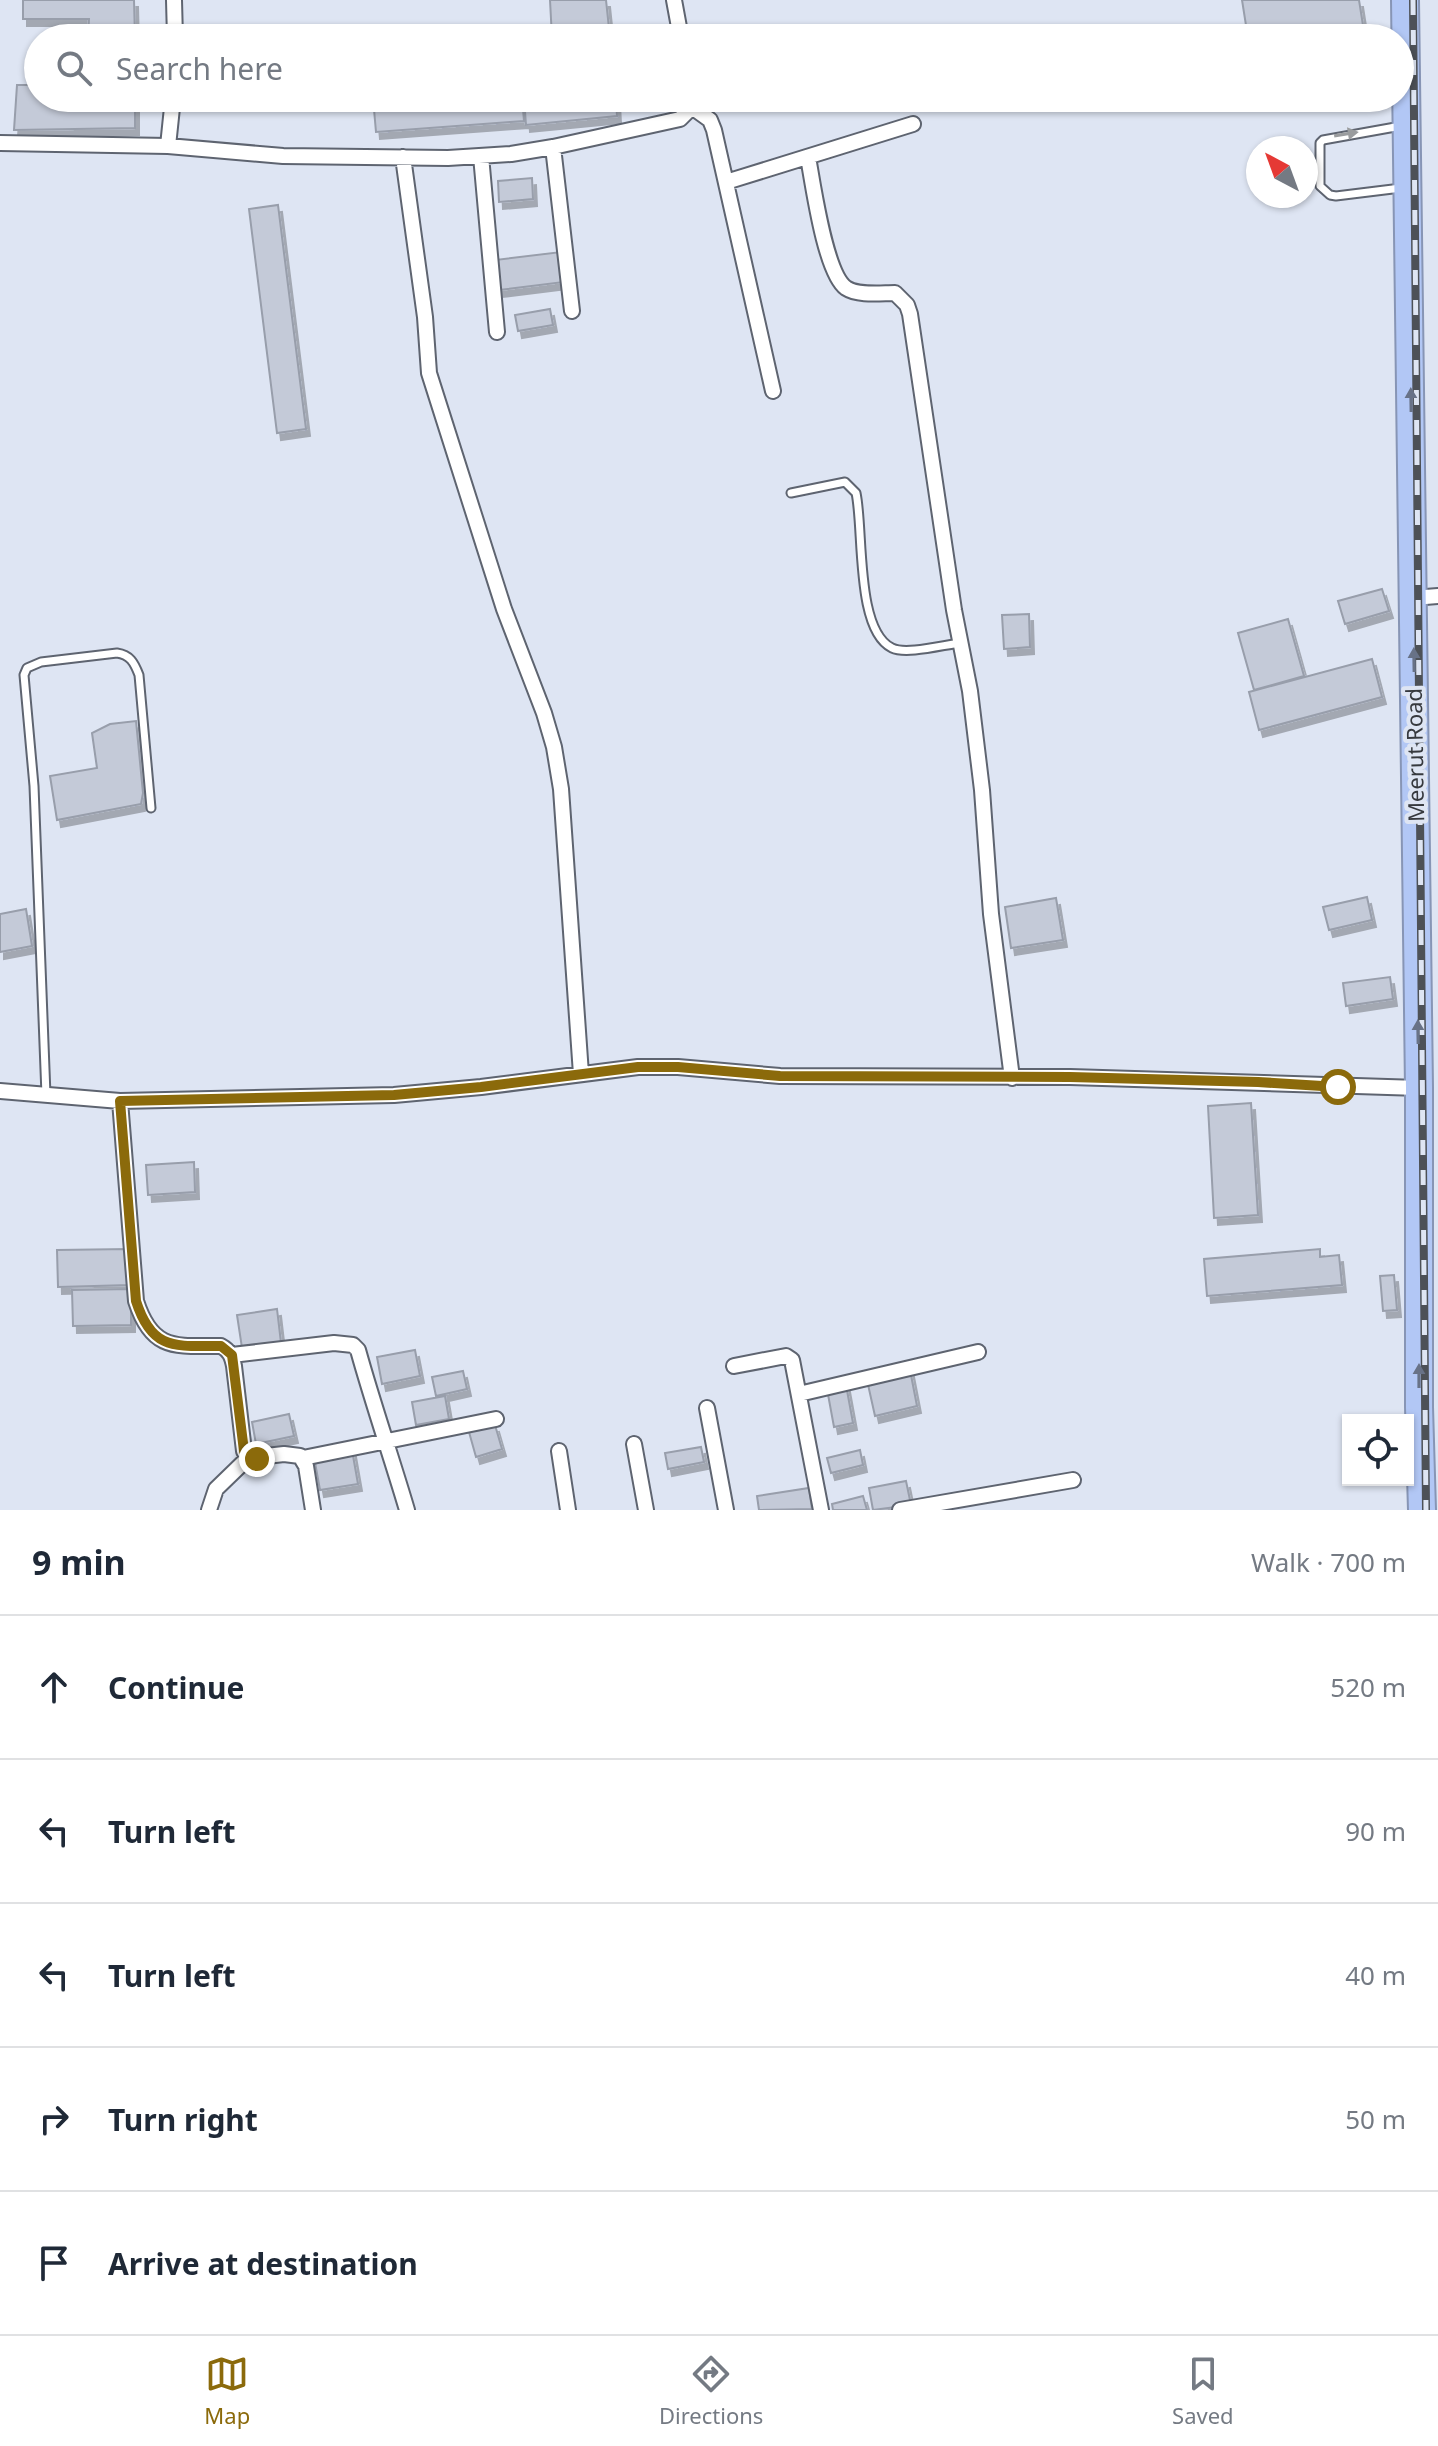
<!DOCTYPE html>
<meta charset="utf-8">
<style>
:root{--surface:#fff;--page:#f6f6f7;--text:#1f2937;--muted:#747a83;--line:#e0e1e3;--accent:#8b6a0b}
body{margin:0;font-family:"Noto Sans",sans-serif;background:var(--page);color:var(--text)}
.controls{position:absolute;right:24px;bottom:24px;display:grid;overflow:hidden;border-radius:0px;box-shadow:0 2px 6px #0004}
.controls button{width:72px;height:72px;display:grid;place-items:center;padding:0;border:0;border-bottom:2px solid var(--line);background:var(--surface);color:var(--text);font:40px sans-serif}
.compass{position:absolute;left:1246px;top:136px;width:72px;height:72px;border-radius:50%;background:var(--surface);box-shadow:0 2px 6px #0004;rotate:319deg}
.stop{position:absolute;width:24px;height:24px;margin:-18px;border:6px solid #8b6a0b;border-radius:50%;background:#fff}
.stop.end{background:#8b6a0b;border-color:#fff;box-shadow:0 2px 8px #0008}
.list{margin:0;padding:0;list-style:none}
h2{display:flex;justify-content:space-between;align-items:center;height:104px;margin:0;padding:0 32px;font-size:34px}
h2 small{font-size:26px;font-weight:400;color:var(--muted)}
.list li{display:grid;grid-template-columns:52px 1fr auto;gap:24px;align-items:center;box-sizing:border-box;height:144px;padding:0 32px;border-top:2px solid var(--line)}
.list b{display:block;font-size:30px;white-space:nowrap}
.list em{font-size:26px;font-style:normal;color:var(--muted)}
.icon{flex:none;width:44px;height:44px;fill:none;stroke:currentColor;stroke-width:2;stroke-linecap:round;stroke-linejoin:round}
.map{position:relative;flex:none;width:1438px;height:1510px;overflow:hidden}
.search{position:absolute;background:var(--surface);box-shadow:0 2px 6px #0004;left:24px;right:24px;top:24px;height:88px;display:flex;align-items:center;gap:20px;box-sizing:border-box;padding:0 28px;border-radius:44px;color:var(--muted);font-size:30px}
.sheet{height:824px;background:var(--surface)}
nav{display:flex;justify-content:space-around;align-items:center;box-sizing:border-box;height:112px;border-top:2px solid var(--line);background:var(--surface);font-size:22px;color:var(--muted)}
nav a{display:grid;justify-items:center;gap:4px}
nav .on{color:var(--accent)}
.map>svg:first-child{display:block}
.building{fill:#c4cad8;stroke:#989eab;stroke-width:2;filter:url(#shadow)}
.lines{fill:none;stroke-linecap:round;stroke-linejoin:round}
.lane-casing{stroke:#5e6470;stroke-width:11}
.street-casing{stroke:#5e6470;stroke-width:18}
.highway-casing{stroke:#8795b5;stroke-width:30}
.lane{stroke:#fff;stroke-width:7}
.street{stroke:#fff;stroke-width:14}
.highway{stroke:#b2c7f5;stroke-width:26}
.rail-casing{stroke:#4d5157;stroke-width:8}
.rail{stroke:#dee5f3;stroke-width:5;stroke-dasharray:15;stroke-linecap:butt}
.oneway{fill:#9a9c9e}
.oneway2{fill:#687287}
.route{stroke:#8b6a0b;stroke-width:10}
.labels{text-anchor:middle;stroke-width:8;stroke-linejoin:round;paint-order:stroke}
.street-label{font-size:22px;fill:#36393e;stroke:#dee5f3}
</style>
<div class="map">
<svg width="1438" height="1510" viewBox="0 0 1438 1510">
<defs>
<filter id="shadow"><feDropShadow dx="4" dy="7" stdDeviation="0" flood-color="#0004"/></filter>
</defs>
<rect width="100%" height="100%" fill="#dee5f3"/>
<path class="building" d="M 23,0 L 134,0 L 135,38 L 88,38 L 89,19 L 23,19 Z
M 550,0 L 606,0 L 610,38 L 552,38 Z
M 1242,0 L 1359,0 L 1365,38 L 1342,38 L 1341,26 L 1266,38 L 1248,38 Z
M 17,85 L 38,85 L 38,98 L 135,98 L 135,128 L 14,130 Z
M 373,98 L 522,98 L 524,121 L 376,132 Z
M 524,98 L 616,98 L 617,116 L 526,125 Z
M 532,178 L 533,199 L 499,202 L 498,181 Z
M 278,205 L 306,429 L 277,433 L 249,209 Z
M 561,252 L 564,282 L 499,290 L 495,260 Z
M 550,309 L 553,325 L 518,331 L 515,315 Z
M 1382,589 L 1389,611 L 1345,624 L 1338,601 Z
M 1029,614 L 1030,647 L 1004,649 L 1002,615 Z
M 1288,619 L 1304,676 L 1254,690 L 1238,633 Z
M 1372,659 L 1382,697 L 1259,730 L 1249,692 Z
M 136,721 L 143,793 L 141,804 L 57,820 L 50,776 L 97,768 L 92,733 L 110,724 Z
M 1367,897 L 1372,920 L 1329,930 L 1323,907 Z
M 1056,898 L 1063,940 L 1011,948 L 1005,907 Z
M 26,909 L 32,946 L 0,952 L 0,914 Z
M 1390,977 L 1393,999 L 1346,1006 L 1343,983 Z
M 1251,1103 L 1258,1215 L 1214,1218 L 1208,1106 Z
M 194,1162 L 195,1192 L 148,1195 L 146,1165 Z
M 129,1249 L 130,1285 L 58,1287 L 57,1250 Z
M 1320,1249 L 1320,1257 L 1339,1255 L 1342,1285 L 1207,1296 L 1204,1259 Z
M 1394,1275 L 1397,1310 L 1383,1311 L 1380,1276 Z
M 131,1289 L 131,1325 L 73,1326 L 72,1290 Z
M 277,1309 L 281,1343 L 242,1348 L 237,1315 Z
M 415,1350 L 420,1376 L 382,1384 L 377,1357 Z
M 910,1370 L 917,1406 L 875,1416 L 867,1380 Z
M 463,1371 L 467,1389 L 436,1396 L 432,1377 Z
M 846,1385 L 853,1423 L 834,1427 L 827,1389 Z
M 445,1396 L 449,1419 L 416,1425 L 412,1402 Z
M 289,1414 L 294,1436 L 256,1444 L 252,1422 Z
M 495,1425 L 502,1449 L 476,1457 L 469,1432 Z
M 701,1447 L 704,1462 L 668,1469 L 665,1453 Z
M 352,1450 L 358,1484 L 320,1490 L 314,1457 Z
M 860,1450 L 863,1465 L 831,1473 L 827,1458 Z
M 906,1481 L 911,1505 L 873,1510 L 869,1488 Z
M 809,1488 L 812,1509 L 759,1510 L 757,1496 Z
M 863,1496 L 867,1510 L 833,1510 L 832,1504 Z"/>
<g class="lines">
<g class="lane-casing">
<path id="lane" d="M 1401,126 L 1323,140 L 1320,143 L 1320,186 L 1330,195 L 1336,196 L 1401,188
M 791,493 L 845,482 L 856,493 C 864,529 855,630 892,648 C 906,655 943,645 960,643
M 46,1095 L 34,786 L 24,675 L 27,668 L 41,662 L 117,653 C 130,655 134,662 139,675 L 151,808"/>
</g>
<g class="street-casing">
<path id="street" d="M 174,0 L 175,38
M 674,0 L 681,38
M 692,107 L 710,120 L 714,130 L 773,391
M 0,143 L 168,146 L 283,156 L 448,158 L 511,154 L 553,147 L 680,119 L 692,107 L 692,98
M 168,146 L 173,98
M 553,147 L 572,311
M 481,156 L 497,332
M 403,157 L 425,317 L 429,373 L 504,609 L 544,713 L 554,747 L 561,789 L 581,1074
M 808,157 C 813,184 825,273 846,288 C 858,296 881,293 895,293 L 907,305 L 910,314 L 954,610 L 970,691 L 982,790 L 991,914 L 1012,1078
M 726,182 L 913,124
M 1413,598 L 1438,596
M 0,1091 L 120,1101 L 394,1095 L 481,1087 L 638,1067 L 678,1067 L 780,1076 L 1070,1077 L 1419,1088
M 120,1101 L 136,1301 C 152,1351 175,1346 221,1346 C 230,1351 232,1356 234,1366 L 244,1451 L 248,1458 L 284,1454 L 300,1456 L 306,1466 L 313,1510
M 232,1355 L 334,1343 L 353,1345 L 358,1350 C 373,1404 391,1456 407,1510
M 734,1366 L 786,1356 L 792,1360 L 821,1510
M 799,1394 L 978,1352
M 707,1408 L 726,1510
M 634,1444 L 646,1510
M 559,1451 L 568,1510
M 303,1458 L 496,1419
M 209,1510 L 216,1489 L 248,1458
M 900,1510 L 1073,1480"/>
</g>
<g class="highway-casing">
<path id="highway" d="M 1405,0 L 1419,1088 L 1419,1407 L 1422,1510"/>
</g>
<use href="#lane" class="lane"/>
<use href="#street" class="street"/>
<use href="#highway" class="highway"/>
<g class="rail-casing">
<path id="rail" d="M 1413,0 L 1426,1510"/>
</g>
<use href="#rail" class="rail"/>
</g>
<defs><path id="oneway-solid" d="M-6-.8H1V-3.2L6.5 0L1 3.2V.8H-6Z" transform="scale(2)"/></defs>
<use class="oneway" href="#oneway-solid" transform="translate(1346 134) rotate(-9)"/>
<g class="oneway2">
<use href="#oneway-solid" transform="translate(1411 400) rotate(-91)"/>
<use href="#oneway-solid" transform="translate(1414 660) rotate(-91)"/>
<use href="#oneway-solid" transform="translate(1418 1032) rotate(-91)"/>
<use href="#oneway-solid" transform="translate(1419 1376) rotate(-90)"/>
</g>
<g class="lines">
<path class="route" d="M 257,1459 L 248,1458 L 244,1451 L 232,1355 L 221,1346 C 175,1346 152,1351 136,1301 L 120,1101 L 394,1095 L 481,1087 L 638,1067 L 678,1067 L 780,1076 L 1070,1077 L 1258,1082 L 1338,1087"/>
</g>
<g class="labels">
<g class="street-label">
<text transform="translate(1415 755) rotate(-91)" y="8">Meerut Road</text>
</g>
</g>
</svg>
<div class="controls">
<button><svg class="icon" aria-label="locate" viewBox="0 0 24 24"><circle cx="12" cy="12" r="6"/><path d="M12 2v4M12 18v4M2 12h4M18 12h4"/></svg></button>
</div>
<svg class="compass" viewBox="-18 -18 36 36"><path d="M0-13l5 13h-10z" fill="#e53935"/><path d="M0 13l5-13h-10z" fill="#747a83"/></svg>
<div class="stop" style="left:1338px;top:1087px"></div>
<div class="stop end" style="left:257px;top:1459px"></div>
<div class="search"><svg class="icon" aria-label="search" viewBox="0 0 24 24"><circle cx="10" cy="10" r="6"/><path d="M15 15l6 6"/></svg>Search here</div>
</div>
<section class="sheet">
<h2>9 min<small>Walk · 700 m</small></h2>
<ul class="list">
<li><svg class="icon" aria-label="ahead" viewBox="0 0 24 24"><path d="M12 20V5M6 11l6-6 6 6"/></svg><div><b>Continue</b></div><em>520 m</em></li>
<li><svg class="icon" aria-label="left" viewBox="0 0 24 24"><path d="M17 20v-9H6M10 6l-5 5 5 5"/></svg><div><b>Turn left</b></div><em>90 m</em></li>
<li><svg class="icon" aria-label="left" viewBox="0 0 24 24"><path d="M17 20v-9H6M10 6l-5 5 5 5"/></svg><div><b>Turn left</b></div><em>40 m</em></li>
<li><svg class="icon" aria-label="right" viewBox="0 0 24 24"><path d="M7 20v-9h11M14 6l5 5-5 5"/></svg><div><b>Turn right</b></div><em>50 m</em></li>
<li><svg class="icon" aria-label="arrive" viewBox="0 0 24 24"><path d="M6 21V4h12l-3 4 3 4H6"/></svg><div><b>Arrive at destination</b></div></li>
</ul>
</section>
<nav>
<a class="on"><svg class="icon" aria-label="map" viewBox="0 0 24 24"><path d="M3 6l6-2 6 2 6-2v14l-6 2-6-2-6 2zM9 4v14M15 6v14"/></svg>Map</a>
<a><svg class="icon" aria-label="directions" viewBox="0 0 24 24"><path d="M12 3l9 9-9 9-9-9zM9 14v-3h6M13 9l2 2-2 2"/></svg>Directions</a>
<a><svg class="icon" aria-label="saved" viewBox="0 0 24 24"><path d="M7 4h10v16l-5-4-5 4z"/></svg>Saved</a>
</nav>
